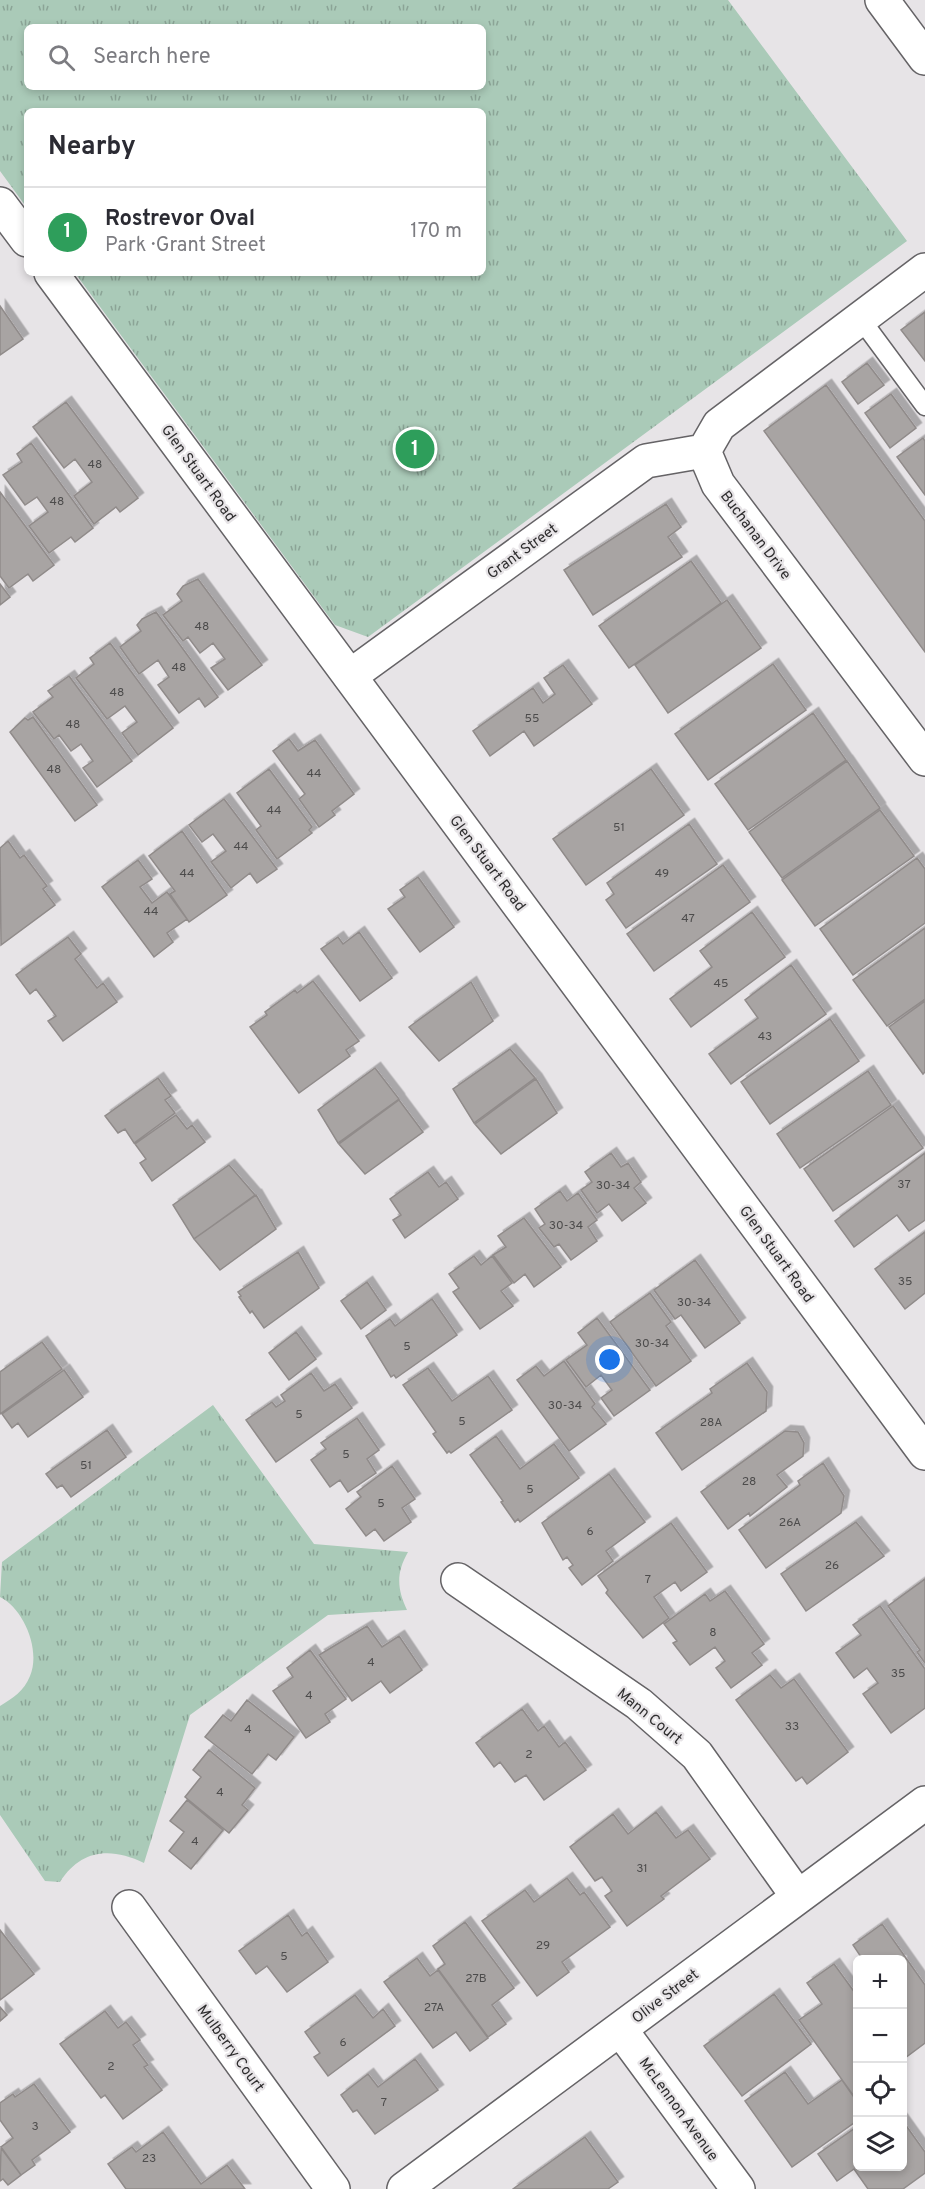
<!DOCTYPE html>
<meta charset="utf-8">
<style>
:root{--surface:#fff;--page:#f7f7f7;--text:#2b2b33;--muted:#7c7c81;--line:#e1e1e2;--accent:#1a73e8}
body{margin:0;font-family:Overpass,sans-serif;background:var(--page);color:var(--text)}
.controls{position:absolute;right:18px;bottom:18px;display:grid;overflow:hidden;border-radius:9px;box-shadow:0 3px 9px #0003}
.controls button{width:54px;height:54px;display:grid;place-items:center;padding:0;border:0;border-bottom:2px solid var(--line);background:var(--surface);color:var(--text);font:30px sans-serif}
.you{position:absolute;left:610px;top:1360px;width:21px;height:21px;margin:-15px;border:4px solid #fff;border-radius:50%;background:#1a73e8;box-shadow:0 0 0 9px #1a73e833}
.badge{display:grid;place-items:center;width:39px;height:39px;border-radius:50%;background:var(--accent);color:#fff;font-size:20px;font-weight:700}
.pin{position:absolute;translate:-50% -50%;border:3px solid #fff;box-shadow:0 2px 6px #0006}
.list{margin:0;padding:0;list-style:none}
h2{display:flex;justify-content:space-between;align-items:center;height:78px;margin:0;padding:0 24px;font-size:26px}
h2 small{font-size:20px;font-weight:400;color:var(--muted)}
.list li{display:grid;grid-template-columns:39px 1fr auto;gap:18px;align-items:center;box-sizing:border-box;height:90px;padding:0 24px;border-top:2px solid var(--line)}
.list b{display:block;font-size:22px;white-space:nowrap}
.list p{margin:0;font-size:20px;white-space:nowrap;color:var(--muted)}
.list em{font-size:20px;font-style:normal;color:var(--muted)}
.icon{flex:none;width:33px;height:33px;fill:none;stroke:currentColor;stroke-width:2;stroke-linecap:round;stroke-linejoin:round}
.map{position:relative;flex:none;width:925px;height:2189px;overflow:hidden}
.search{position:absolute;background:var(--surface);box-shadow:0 3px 9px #0003;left:24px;top:24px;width:462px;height:66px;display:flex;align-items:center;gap:15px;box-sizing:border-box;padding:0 21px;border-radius:9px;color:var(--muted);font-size:22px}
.panel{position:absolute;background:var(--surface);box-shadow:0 3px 9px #0003;left:24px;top:108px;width:462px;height:168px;border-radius:9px}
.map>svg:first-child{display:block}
.park{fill:url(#park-tufts);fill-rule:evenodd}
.building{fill:#a8a4a3;stroke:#908b8a;stroke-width:1.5;filter:url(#shadow)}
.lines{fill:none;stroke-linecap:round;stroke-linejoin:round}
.service-casing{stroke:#656366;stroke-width:21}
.minor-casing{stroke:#656366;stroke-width:36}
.tertiary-casing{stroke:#656366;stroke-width:36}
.service{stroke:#fff;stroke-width:18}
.minor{stroke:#fff;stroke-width:33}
.tertiary{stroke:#fff;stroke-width:33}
.labels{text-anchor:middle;stroke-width:4.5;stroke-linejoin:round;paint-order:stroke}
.number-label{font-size:12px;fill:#4d4c4c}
.street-label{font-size:15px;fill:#2f2e2f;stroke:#e7e4e7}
</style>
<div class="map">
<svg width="925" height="2189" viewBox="0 0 925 2189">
<defs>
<pattern id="park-tufts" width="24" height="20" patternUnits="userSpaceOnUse" patternTransform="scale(1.5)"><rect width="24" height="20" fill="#aacab8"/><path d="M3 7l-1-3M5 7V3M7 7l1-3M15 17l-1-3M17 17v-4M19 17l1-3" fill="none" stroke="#8ba496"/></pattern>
<filter id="shadow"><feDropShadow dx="5.5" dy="-5.5" stdDeviation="0" flood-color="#0004"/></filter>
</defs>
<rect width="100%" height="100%" fill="#e7e4e7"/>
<path class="park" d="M 0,0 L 728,0 L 907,241 L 368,637 L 335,625 L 75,273 L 483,273 L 483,111 L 27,111 L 27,208 L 0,171 ZM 27,27 L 483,27 L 483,87 L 27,87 Z
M 213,1405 L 314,1544 L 408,1552 C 396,1573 397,1589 407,1610 L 328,1615 L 190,1715 L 144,1863 C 111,1847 81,1849 60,1882 L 45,1881 L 0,1815 L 0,1706 C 13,1698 24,1691 30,1676 C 41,1650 24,1609 0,1597 L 2,1562 Z"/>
<path class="building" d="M 0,306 L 23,339 L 0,355 Z
M 925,312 L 925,361 L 901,330 Z
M 867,363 L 884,385 L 858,404 L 842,382 Z
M 826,385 L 925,521 L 925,652 L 764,431 Z
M 891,394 L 916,428 L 890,448 L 865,413 Z
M 66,402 L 138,498 L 120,512 L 116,507 L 94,524 L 74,496 L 92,482 L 75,459 L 64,468 L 33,427 Z
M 923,438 L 925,441 L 925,495 L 897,457 Z
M 31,443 L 93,528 L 75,542 L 71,537 L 49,553 L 29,526 L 48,512 L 37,497 L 25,505 L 3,475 L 22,462 L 17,454 Z
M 0,492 L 54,565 L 33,581 L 28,574 L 9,588 L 0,576 Z
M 666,504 L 681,527 L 668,537 L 682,557 L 593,615 L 564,570 Z
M 691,561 L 721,603 L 629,668 L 599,626 Z
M 198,579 L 262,665 L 228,690 L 211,668 L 225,659 L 213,643 L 200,653 L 188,637 L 183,641 L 163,615 L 182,601 L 177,594 L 183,586 Z
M 0,584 L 10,597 L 0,605 Z
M 727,600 L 761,648 L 668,713 L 635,665 Z
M 156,612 L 218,697 L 205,707 L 199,698 L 179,713 L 158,685 L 169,677 L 158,660 L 139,674 L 120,647 L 141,631 L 137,625 L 142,619 Z
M 110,643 L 173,728 L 138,755 L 122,733 L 137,722 L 125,706 L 107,719 L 76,678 L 94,664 L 90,658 Z
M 773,664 L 806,710 L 708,780 L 675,734 Z
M 563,665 L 592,704 L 534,746 L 524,731 L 490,756 L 473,731 L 533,688 L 543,703 L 555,694 L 544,678 Z
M 69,676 L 132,761 L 97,787 L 83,768 L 93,761 L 81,744 L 71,751 L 59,735 L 54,739 L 33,712 L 53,697 L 48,691 Z
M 813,713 L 846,760 L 748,830 L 715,784 Z
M 33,717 L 97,805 L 75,821 L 10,732 L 25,718 L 28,720 Z
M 289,739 L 298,751 L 315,740 L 354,794 L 332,811 L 335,815 L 319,827 L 299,799 L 305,794 L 273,751 Z
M 847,761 L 880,808 L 782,878 L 749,832 Z
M 269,769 L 312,827 L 309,830 L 312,833 L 277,859 L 256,830 L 261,826 L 237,793 Z
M 651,769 L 684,815 L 586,885 L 553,839 Z
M 224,799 L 277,869 L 257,883 L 250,873 L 231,888 L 211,862 L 226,851 L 213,834 L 202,842 L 189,825 Z
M 880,810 L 914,856 L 815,926 L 782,880 Z
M 689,824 L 717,864 L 626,928 L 606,900 L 614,894 L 607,883 Z
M 182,831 L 227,895 L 189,922 L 170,894 L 175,891 L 149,856 Z
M 8,841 L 20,858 L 24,855 L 47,886 L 43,889 L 55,905 L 1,945 L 0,848 Z
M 917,858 L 925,869 L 925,923 L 853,975 L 820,929 Z
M 138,860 L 152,879 L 140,887 L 152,903 L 167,892 L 187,919 L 167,933 L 173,942 L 154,957 L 102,887 Z
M 723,865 L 750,902 L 654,971 L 627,934 Z
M 418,877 L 454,927 L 420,952 L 388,909 L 405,897 L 400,890 Z
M 752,912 L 785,957 L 691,1027 L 670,999 L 712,967 L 700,951 Z
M 925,928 L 925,999 L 887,1026 L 853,980 Z
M 359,932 L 392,978 L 360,1001 L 321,949 L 338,937 L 343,944 Z
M 68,937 L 81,954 L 75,959 L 97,988 L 103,983 L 117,1002 L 63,1041 L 48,1021 L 56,1016 L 36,989 L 30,994 L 16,975 Z
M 791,965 L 826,1014 L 731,1084 L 709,1054 L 758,1018 L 745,1000 Z
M 313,981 L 359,1041 L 346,1050 L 350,1056 L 299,1093 L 250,1027 L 267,1015 L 265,1012 L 295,990 L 297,993 Z
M 471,982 L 493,1021 L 439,1061 L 409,1027 Z
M 925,1001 L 925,1072 L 923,1074 L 889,1027 Z
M 830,1019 L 859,1061 L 770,1124 L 741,1082 Z
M 510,1049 L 535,1078 L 474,1123 L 453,1089 Z
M 375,1068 L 399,1099 L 338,1143 L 318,1110 Z
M 868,1071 L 891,1105 L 800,1168 L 777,1134 Z
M 158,1078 L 171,1096 L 165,1100 L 175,1113 L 134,1143 L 125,1129 L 118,1133 L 105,1116 Z
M 536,1079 L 557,1113 L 501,1154 L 475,1124 Z
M 399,1100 L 423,1132 L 365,1174 L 339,1144 Z
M 893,1106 L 923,1148 L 833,1211 L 804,1169 Z
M 176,1115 L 187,1129 L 192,1125 L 205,1142 L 152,1181 L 140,1163 L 146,1159 L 135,1144 Z
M 611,1153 L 621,1167 L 628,1163 L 641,1182 L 634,1188 L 646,1203 L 622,1221 L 609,1204 L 597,1213 L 581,1190 L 592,1182 L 585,1172 Z
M 925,1153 L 925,1220 L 909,1231 L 897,1215 L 854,1247 L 835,1221 Z
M 229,1165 L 255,1195 L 194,1239 L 173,1205 Z
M 428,1172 L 439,1187 L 446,1182 L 458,1199 L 405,1238 L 393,1220 L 401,1215 L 390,1199 Z
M 560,1191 L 567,1201 L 578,1193 L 597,1220 L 588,1227 L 597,1241 L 571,1260 L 559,1244 L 554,1247 L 539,1228 L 545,1224 L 535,1209 Z
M 256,1195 L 276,1229 L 220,1270 L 194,1239 Z
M 524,1218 L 561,1267 L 534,1287 L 525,1274 L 514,1283 L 493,1255 L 506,1247 L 498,1236 Z
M 925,1232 L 925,1293 L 905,1309 L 875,1269 Z
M 298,1252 L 319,1288 L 264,1328 L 252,1311 L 250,1313 L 239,1297 L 241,1296 L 238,1292 Z
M 474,1256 L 481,1265 L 492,1256 L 512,1283 L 501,1291 L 513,1306 L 480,1329 L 453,1292 L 459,1288 L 449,1274 Z
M 695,1260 L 740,1323 L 705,1348 L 681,1315 L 675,1319 L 654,1290 Z
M 367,1282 L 386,1310 L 361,1329 L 341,1301 Z
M 650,1293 L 671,1322 L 666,1326 L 691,1361 L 656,1386 L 610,1322 Z
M 432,1299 L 457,1335 L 396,1378 L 394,1375 L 391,1377 L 366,1336 L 390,1319 L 395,1326 Z
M 597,1318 L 650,1390 L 614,1416 L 601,1398 L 612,1390 L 601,1375 L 586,1387 L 566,1360 L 587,1345 L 578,1333 Z
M 296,1332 L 316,1359 L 289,1380 L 269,1353 Z
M 42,1342 L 62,1369 L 0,1414 L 0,1372 Z
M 564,1361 L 595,1404 L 592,1407 L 606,1424 L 569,1451 L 517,1380 L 536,1366 L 544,1376 Z
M 747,1363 L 767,1392 L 766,1411 L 682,1470 L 656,1433 L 712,1393 L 710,1389 Z
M 428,1368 L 452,1401 L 488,1376 L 512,1410 L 451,1453 L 449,1451 L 447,1453 L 433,1434 L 436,1432 L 403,1385 Z
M 64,1370 L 83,1397 L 28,1437 L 18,1423 L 12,1428 L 2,1414 Z
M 311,1373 L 324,1391 L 335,1384 L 352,1408 L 276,1462 L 246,1420 L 272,1402 L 276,1407 L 285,1401 L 281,1395 Z
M 357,1418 L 379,1450 L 367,1459 L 376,1473 L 348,1492 L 340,1480 L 330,1487 L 311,1460 L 326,1449 L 321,1443 Z
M 107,1430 L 126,1457 L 71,1497 L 62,1485 L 57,1488 L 46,1474 Z
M 785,1431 L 798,1432 L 804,1443 L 803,1456 L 777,1475 L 787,1487 L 750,1516 L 749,1513 L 728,1529 L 701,1492 Z
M 496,1436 L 520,1469 L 554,1444 L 579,1478 L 520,1522 L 518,1519 L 515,1522 L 501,1502 L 503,1501 L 470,1455 Z
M 823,1463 L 844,1496 L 841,1513 L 766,1568 L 739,1530 L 800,1485 L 798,1481 Z
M 392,1466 L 415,1499 L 402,1508 L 411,1522 L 384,1541 L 375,1529 L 366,1536 L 346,1509 L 361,1497 L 357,1492 Z
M 609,1474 L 645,1522 L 606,1551 L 613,1561 L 582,1585 L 569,1568 L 573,1565 L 567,1557 L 563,1560 L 542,1523 Z
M 856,1522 L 884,1556 L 806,1611 L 781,1574 Z
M 671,1523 L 707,1572 L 681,1591 L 675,1582 L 654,1597 L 669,1618 L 643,1638 L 606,1593 L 608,1590 L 598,1576 Z
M 925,1579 L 925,1663 L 917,1652 L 920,1650 L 888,1606 Z
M 725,1591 L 764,1644 L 752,1653 L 762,1665 L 731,1688 L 716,1668 L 725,1661 L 715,1647 L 690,1665 L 673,1643 L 677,1641 L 664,1624 L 705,1594 L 710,1601 Z
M 880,1606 L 925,1669 L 925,1708 L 891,1733 L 863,1694 L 878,1683 L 867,1668 L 854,1678 L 836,1653 L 861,1635 L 853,1625 Z
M 367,1626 L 382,1647 L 399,1636 L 422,1670 L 390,1693 L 381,1681 L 352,1701 L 319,1655 Z
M 310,1650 L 346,1699 L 325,1714 L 330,1722 L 306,1738 L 273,1691 L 293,1677 L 287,1668 Z
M 770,1675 L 781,1688 L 794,1679 L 848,1752 L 807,1784 L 802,1777 L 796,1781 L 736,1700 Z
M 247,1700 L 294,1737 L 276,1760 L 268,1754 L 252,1774 L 205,1737 L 223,1715 L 231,1721 Z
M 522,1709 L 538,1731 L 544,1726 L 559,1747 L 565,1742 L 586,1770 L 544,1800 L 526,1775 L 515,1782 L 500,1762 L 494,1767 L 476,1743 Z
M 209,1750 L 255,1788 L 242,1805 L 248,1810 L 229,1833 L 185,1797 L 201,1777 L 193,1770 Z
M 187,1800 L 223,1830 L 191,1869 L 169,1851 L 184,1832 L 170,1821 Z
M 656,1812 L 676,1838 L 688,1830 L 710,1859 L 661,1896 L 664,1899 L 627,1926 L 605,1896 L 612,1891 L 602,1877 L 595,1881 L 570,1847 L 613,1814 L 628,1834 Z
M 567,1878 L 580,1895 L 584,1892 L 610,1927 L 562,1962 L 569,1972 L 537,1996 L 482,1921 L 525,1890 L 534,1902 Z
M 288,1915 L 302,1936 L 307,1932 L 328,1962 L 287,1992 L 267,1966 L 256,1974 L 239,1951 Z
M 465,1922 L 514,1988 L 492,2005 L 506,2024 L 488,2037 L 438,1969 L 445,1964 L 433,1946 Z
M 882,1924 L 925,1985 L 925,2043 L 905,2058 L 902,1960 L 863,1960 L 853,1945 Z
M 0,1930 L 34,1974 L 0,2000 Z
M 417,1958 L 430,1976 L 438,1970 L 488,2038 L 470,2051 L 456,2032 L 433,2048 L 384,1982 Z
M 834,1964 L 858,1997 L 855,2019 L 858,2092 L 853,2095 L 799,2020 L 822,2004 L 807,1983 Z
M 774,1994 L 811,2044 L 742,2096 L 704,2046 Z
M 355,1995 L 373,2018 L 383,2009 L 395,2026 L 328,2076 L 314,2057 L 320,2053 L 305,2032 Z
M 0,2007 L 7,2015 L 0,2021 Z
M 105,2011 L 118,2028 L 126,2022 L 140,2040 L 133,2045 L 148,2065 L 144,2067 L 162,2090 L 123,2119 L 105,2095 L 101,2098 L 60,2044 Z
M 415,2059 L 438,2090 L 375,2134 L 357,2110 L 353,2112 L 341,2095 L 368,2074 L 378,2087 Z
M 785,2072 L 808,2104 L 842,2080 L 858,2103 L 858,2120 L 792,2167 L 745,2101 Z
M 34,2084 L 70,2132 L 32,2160 L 35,2165 L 21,2175 L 1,2147 L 13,2138 L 0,2120 L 0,2103 L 13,2094 L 15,2097 Z
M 902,2120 L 925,2152 L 925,2173 L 903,2189 L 868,2189 L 854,2169 L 837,2181 L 818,2154 L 858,2126 L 858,2166 L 902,2166 Z
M 163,2132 L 201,2184 L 227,2165 L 245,2189 L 126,2189 L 108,2164 L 132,2147 L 136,2152 Z
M 585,2137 L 618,2182 L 608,2189 L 513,2189 Z
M 1,2148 L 21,2175 L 8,2185 L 3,2179 L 0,2181 Z"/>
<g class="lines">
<g class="service-casing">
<path id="service" d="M 860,318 L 925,406"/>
</g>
<g class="minor-casing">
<path id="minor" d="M 882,0 L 925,58
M 925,270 L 719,425 L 704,451 L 718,484 L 925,759
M 350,676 L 646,461 L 704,451
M 458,1580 L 639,1704 L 697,1755 L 798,1897
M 129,1907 L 333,2189
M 620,2029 L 738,2189
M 404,2189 L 925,1803"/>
</g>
<g class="tertiary-casing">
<path id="tertiary" d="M 0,204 L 27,240
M 51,273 L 925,1453"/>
</g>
<use href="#service" class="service"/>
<use href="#minor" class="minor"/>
<use href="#tertiary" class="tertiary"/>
</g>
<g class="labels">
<g class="number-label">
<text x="95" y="468">48</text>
<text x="57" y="505">48</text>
<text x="202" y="630">48</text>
<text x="179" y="671">48</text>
<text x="117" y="696">48</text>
<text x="532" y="722">55</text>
<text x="73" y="728">48</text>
<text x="54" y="773">48</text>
<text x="314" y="777">44</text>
<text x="274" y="814">44</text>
<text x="619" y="831">51</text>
<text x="241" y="850">44</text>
<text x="187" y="877">44</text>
<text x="662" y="877">49</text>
<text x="151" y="915">44</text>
<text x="688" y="922">47</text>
<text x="721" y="987">45</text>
<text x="765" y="1040">43</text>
<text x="904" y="1188">37</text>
<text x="613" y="1189">30-34</text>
<text x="566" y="1229">30-34</text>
<text x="905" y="1285">35</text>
<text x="694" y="1306">30-34</text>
<text x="652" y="1347">30-34</text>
<text x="407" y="1350">5</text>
<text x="565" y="1409">30-34</text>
<text x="299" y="1418">5</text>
<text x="462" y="1425">5</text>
<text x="711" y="1426">28A</text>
<text x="346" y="1458">5</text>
<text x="86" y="1469">51</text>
<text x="749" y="1485">28</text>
<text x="530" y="1493">5</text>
<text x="381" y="1507">5</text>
<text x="790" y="1526">26A</text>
<text x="590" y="1535">6</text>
<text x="832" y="1569">26</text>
<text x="648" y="1583">7</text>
<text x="713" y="1636">8</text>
<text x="371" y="1666">4</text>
<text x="898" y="1677">35</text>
<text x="309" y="1699">4</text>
<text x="792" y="1730">33</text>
<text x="248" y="1733">4</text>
<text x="529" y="1758">2</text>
<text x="220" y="1796">4</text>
<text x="195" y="1845">4</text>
<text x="642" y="1872">31</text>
<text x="543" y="1949">29</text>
<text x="284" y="1960">5</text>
<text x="476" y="1982">27B</text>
<text x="434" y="2011">27A</text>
<text x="343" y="2046">6</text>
<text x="111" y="2070">2</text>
<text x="384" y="2106">7</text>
<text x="35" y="2130">3</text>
<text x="149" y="2162">23</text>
</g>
<g class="street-label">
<text transform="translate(199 473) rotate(54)" y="5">Glen Stuart Road</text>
<text transform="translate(756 535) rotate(53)" y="5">Buchanan Drive</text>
<text transform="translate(522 551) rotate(-36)" y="5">Grant Street</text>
<text transform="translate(488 863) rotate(53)" y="5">Glen Stuart Road</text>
<text transform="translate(777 1254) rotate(54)" y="5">Glen Stuart Road</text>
<text transform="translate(650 1716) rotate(39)" y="5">Mann Court</text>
<text transform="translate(665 1996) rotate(-37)" y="5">Olive Street</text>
<text transform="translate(231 2048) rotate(54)" y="5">Mulberry Court</text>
<text transform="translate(679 2109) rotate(54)" y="5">McLennon Avenue</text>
</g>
</g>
</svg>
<div class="controls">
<button>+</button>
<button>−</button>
<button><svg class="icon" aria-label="locate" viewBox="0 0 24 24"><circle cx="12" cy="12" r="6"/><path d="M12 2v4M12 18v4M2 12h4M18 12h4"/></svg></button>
<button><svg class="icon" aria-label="layers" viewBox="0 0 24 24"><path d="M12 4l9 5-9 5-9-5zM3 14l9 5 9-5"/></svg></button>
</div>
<div class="you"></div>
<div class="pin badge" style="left:415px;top:449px;background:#2e9e5b">1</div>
<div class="search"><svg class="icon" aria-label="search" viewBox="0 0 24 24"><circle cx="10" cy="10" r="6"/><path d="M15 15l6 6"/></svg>Search here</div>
<section class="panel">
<h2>Nearby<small></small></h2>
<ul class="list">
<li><span class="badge" style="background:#2e9e5b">1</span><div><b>Rostrevor Oval</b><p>Park · Grant Street</p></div><em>170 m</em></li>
</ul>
</section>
</div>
